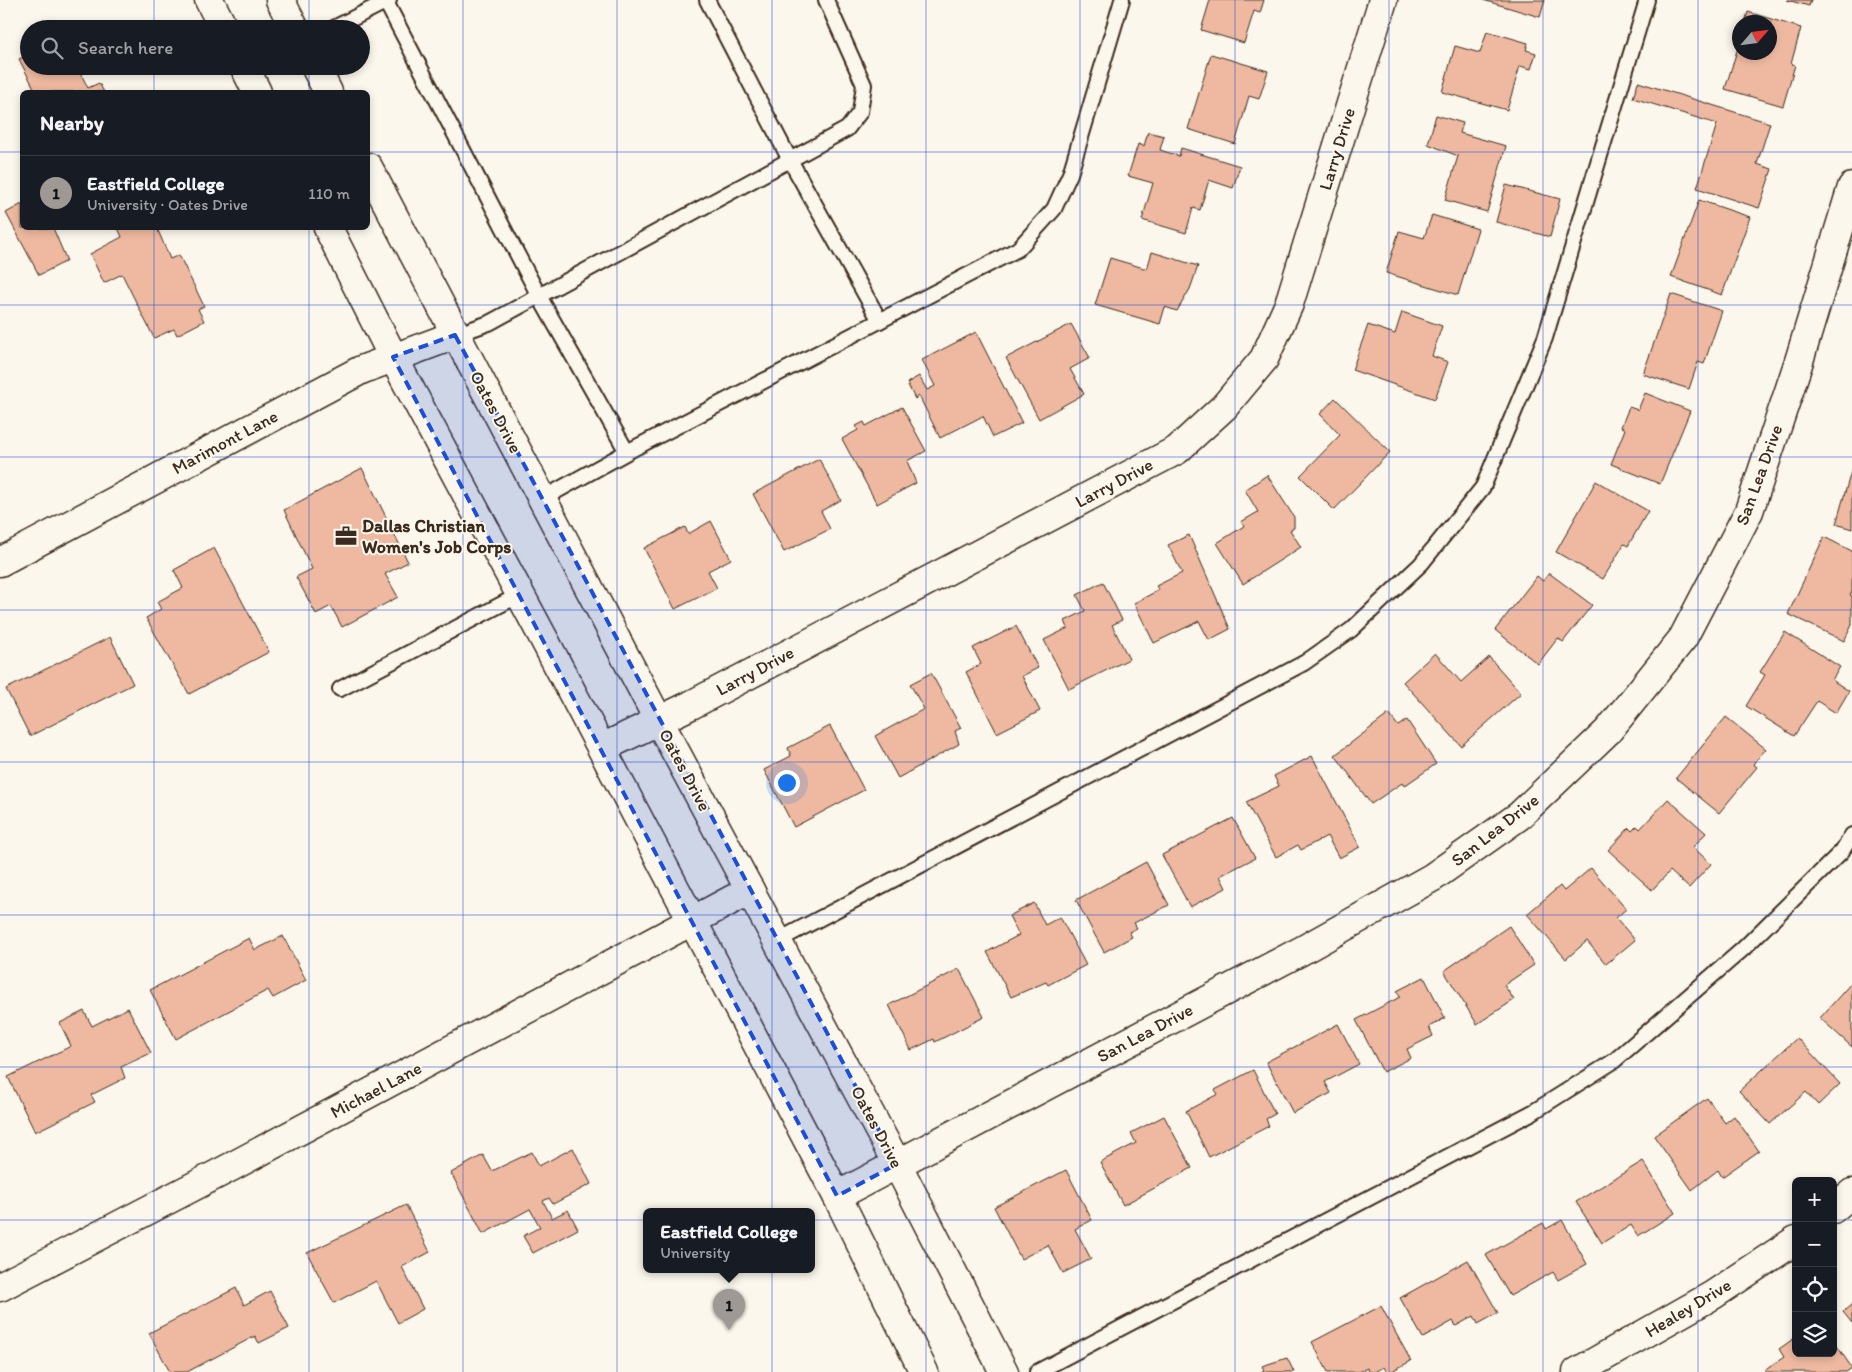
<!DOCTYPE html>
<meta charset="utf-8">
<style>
:root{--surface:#171b24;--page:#20242c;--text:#f1f3f6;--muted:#9ea1a6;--line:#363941;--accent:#9f9995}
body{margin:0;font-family:Itim,sans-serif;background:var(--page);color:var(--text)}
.controls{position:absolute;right:15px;bottom:15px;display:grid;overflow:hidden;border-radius:8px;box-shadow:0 2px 8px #0003}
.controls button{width:45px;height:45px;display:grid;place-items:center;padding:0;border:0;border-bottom:1px solid var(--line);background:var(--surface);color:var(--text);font:25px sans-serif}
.compass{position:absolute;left:1732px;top:15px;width:45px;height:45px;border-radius:50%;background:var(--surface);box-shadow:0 2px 8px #0003;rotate:62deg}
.you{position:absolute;left:786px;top:782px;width:18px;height:18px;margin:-12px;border:4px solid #fff;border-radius:50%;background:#1a73e8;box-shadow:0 0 0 8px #1a73e833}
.badge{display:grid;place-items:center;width:32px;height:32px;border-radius:50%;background:var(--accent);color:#111;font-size:16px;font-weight:700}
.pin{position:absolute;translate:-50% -41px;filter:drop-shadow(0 1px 2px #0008)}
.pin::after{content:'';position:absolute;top:26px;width:18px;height:15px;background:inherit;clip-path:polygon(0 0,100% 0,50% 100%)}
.popup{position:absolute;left:643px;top:1208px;width:172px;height:65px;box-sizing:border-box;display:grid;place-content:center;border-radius:8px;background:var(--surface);filter:drop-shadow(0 1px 4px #0005);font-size:16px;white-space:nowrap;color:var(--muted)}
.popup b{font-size:19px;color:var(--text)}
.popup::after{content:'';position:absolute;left:50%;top:100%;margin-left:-10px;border:10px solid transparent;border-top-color:var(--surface)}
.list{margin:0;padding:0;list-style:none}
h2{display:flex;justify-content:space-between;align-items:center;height:65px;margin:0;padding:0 20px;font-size:21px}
h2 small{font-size:16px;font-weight:400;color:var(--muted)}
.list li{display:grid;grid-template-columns:32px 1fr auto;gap:15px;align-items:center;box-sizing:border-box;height:75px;padding:0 20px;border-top:1px solid var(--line)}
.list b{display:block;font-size:19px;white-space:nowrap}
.list p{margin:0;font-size:16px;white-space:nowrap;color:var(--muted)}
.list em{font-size:16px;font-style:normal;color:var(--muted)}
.icon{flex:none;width:28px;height:28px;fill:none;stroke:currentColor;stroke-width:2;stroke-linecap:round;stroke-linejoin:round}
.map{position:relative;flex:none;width:1852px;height:1372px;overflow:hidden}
.search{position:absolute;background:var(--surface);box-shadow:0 2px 8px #0003;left:20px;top:20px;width:350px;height:55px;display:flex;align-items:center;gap:12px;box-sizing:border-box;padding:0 18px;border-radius:28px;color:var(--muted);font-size:19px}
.panel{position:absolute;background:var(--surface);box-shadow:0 2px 8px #0003;left:20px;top:90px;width:350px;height:140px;border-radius:8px}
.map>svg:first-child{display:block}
.building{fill:#eeb9a0;stroke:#3b2a1e}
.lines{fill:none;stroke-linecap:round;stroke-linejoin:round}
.service-casing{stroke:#3b2a1e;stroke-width:18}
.minor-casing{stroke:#3b2a1e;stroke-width:31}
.secondary-casing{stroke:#3b2a1e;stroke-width:31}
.service{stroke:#fbf7ec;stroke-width:14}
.minor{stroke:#fbf7ec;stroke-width:28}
.secondary{stroke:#fbf7ec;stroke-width:28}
.marked{fill:#1d4ed8;fill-opacity:0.2;stroke:#1d4ed8;stroke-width:4;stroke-dasharray:10 6;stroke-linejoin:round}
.grid{fill:none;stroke:#1d4ed8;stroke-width:1;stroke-opacity:0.55}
.labels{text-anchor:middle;stroke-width:4;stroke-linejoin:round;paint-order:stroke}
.street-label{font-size:18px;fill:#3b2a1e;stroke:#fbf7ec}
.poi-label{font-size:18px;font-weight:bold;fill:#3b2a1e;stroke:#fbf7ec;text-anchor:start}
</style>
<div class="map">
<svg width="1852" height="1372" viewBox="0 0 1852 1372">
<rect width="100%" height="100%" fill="#fbf7ec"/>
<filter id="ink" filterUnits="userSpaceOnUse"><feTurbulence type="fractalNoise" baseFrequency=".02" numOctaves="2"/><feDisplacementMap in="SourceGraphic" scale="10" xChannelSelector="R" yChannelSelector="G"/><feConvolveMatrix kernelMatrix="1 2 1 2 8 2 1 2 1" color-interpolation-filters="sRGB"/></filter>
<g filter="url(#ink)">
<path class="building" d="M 1210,0 L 1264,0 L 1260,13 L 1254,11 L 1244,43 L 1201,30 Z
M 1483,0 L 1545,0 L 1540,17 Z
M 1787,0 L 1811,0 L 1809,6 Z
M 1748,12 L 1801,28 L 1791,64 L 1795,65 L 1783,106 L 1725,89 L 1740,41 L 1740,52 L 1770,52 L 1770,22 L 1745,22 Z
M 1487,31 L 1528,43 L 1526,50 L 1536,53 L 1531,69 L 1520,66 L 1507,110 L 1442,92 L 1455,46 L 1480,53 Z
M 29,54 L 29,66 L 77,66 L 88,88 L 99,83 L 104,92 L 36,92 L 19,59 Z
M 1211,54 L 1268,71 L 1259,99 L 1249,96 L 1235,144 L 1188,129 Z
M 1638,82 L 1770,123 L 1757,164 L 1772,169 L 1759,208 L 1697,188 L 1717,124 L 1633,98 Z
M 1436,115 L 1463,123 L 1460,133 L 1506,146 L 1487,212 L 1445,200 L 1458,156 L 1428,144 Z
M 1148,132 L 1164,136 L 1160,150 L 1179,156 L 1181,148 L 1240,166 L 1233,188 L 1209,180 L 1200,210 L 1193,208 L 1186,233 L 1142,220 L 1153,183 L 1128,176 L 1138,144 L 1144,146 Z
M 1506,185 L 1560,199 L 1550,237 L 1496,222 Z
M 1699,200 L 1750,217 L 1722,295 L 1671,277 Z
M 22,204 L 22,228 L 53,228 L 67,261 L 39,275 L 6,213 Z
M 1432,215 L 1478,229 L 1458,295 L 1386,273 L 1399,231 L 1424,238 Z
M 118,228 L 157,228 L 170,259 L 179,255 L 204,306 L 198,309 L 204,321 L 177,335 L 174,329 L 154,338 L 122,274 L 104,283 L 90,254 L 122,237 Z
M 1152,252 L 1198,266 L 1190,289 L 1177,311 L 1165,307 L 1160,324 L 1095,305 L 1110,258 L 1147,269 Z
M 1671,294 L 1722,311 L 1704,364 L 1698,362 L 1689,389 L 1643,374 Z
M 1402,312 L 1442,326 L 1432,356 L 1448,362 L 1435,399 L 1352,370 L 1368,325 L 1395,334 Z
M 1071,324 L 1090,358 L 1070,369 L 1084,394 L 1039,419 L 1006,358 Z
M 976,332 L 1022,423 L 993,437 L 983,416 L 940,438 L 919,396 L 915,399 L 907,383 L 919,376 L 927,390 L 935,386 L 922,360 Z
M 1645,393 L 1690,411 L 1660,484 L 1611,464 L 1625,429 L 1621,427 L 1629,407 L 1638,410 Z
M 1335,398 L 1390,452 L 1334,510 L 1300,476 L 1340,435 L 1320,414 Z
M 902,407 L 926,451 L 907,461 L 916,483 L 877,504 L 842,439 L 858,430 L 856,426 L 864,422 L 866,426 Z
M 819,459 L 841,500 L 821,511 L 830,529 L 784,552 L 753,494 Z
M 362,468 L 408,562 L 385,574 L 398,597 L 342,627 L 331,606 L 316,614 L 296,577 L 312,569 L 284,510 Z
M 1852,468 L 1852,529 L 1836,524 Z
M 1267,475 L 1294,517 L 1294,528 L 1290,530 L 1301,547 L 1243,584 L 1217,543 L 1244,526 L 1241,522 L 1258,512 L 1245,490 Z
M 1596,481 L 1648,511 L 1628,546 L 1624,544 L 1603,579 L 1556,552 Z
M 711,521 L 731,559 L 708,571 L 717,588 L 675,609 L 644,548 L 685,527 L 688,534 Z
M 1189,535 L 1230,629 L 1209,640 L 1199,621 L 1154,643 L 1134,603 L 1159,590 L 1156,586 L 1182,573 L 1168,545 Z
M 1824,537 L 1852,551 L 1852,592 L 1850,595 L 1852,596 L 1852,625 L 1844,641 L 1788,614 Z
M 214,548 L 269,652 L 189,694 L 146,618 L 161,609 L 157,602 L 183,588 L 174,570 Z
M 1549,573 L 1592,605 L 1563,642 L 1558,638 L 1538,664 L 1495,630 L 1537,576 L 1543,581 Z
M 1103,582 L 1122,620 L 1112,625 L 1129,659 L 1069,689 L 1044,640 L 1068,628 L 1065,621 L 1085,611 L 1077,595 Z
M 1016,626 L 1038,668 L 1022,676 L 1040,711 L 997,733 L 966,672 L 981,664 L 973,648 Z
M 1785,632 L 1840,667 L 1832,680 L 1849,691 L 1836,713 L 1817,701 L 1794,736 L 1746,706 L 1765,675 L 1760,672 Z
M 110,637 L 133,684 L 30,736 L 6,689 Z
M 1435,653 L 1461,682 L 1489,657 L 1521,693 L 1461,746 L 1403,682 Z
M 931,673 L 961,728 L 955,731 L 959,744 L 898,778 L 875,736 L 924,709 L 910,684 Z
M 1389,714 L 1398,726 L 1407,720 L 1436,764 L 1404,786 L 1402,783 L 1371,804 L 1335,755 Z
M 1726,717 L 1766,749 L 1753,764 L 1757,767 L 1719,813 L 1676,778 Z
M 830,726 L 864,790 L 794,827 L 764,770 L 791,756 L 788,748 Z
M 1312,756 L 1360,847 L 1339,858 L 1327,836 L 1301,850 L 1298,845 L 1276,857 L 1246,802 L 1279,786 L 1274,776 Z
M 1668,799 L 1706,833 L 1693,847 L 1711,864 L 1689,888 L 1670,871 L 1652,890 L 1608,850 L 1629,828 L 1632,831 L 1637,826 L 1640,829 Z
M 1233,818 L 1255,858 L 1220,876 L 1226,888 L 1190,907 L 1162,855 Z
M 1146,862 L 1169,905 L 1134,923 L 1137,928 L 1129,932 L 1132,937 L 1104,952 L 1076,900 Z
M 1591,868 L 1626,909 L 1616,918 L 1635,940 L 1606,964 L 1587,941 L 1566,959 L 1527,914 L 1560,886 L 1564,891 Z
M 1034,903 L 1045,925 L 1060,917 L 1086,965 L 1048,985 L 1046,982 L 1011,997 L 987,952 L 1019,935 L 1009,916 Z
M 1509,926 L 1534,965 L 1504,985 L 1514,1000 L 1477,1024 L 1444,971 Z
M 283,936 L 306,980 L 273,998 L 268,990 L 176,1039 L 150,990 L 249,938 L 255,950 Z
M 959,969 L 984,1017 L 935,1042 L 934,1039 L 911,1050 L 889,1005 Z
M 1424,977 L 1445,1018 L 1429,1027 L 1433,1036 L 1407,1049 L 1411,1058 L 1383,1072 L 1356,1020 L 1400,997 L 1397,991 Z
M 1852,982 L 1852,1047 L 1820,1018 Z
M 128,1008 L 151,1053 L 121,1067 L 125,1078 L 91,1095 L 95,1102 L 35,1132 L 8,1077 L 71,1046 L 60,1023 L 84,1011 L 92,1026 Z
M 1338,1024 L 1359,1064 L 1325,1082 L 1331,1093 L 1293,1113 L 1266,1062 Z
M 1797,1038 L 1840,1084 L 1818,1105 L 1806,1092 L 1770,1124 L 1739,1091 Z
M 1253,1070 L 1275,1114 L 1266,1119 L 1269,1126 L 1209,1157 L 1186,1111 L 1218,1094 L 1215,1090 Z
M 1707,1098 L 1725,1123 L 1734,1116 L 1759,1151 L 1722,1177 L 1718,1170 L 1692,1190 L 1654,1136 Z
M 1164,1116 L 1192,1168 L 1123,1205 L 1100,1162 L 1136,1143 L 1131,1133 Z
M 573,1148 L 591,1184 L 553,1204 L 549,1198 L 543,1201 L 552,1218 L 568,1210 L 578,1229 L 533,1253 L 523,1236 L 540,1227 L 530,1209 L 483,1234 L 451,1173 L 483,1155 L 492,1171 L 532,1152 L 539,1166 Z
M 1643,1161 L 1675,1213 L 1638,1236 L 1631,1225 L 1602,1243 L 1576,1202 Z
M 1066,1170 L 1092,1220 L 1075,1229 L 1091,1259 L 1063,1273 L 1048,1245 L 1021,1259 L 994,1207 Z
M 406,1205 L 430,1252 L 402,1267 L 423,1309 L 398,1323 L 376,1281 L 334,1303 L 307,1253 Z
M 1562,1220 L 1587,1264 L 1558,1280 L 1553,1272 L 1510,1296 L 1486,1255 L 1543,1223 L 1546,1229 Z
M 1468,1260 L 1498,1313 L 1478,1324 L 1474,1316 L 1456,1326 L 1453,1321 L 1423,1338 L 1400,1298 Z
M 236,1288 L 244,1305 L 270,1291 L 289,1328 L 259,1343 L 255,1336 L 187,1372 L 170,1372 L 149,1333 Z
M 1852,1304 L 1852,1323 L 1843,1312 Z
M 1381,1306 L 1411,1361 L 1390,1372 L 1387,1372 L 1384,1367 L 1374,1372 L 1369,1372 L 1367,1368 L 1359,1372 L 1328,1372 L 1312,1342 Z
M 1796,1337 L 1796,1353 L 1833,1353 L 1833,1340 L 1852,1368 L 1846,1372 L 1765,1372 L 1764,1371 L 1784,1357 L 1779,1349 Z
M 1287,1358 L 1294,1372 L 1261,1372 L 1264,1370 L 1262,1366 Z"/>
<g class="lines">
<g class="service-casing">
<path id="service" d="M 707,0 L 790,160 L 880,321
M 386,2 L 539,296 L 627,452
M 332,29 L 389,0
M 455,335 L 489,323 L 847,129 L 860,112 L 864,85 L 826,0
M 542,499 L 627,452 L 1018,249 L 1054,209 L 1070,174 L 1122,0
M 340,689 L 521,594
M 777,941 L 1304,663 L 1351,630 L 1421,564 L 1483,487 L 1545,338 L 1647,0
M 1037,1372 L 1533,1112 L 1614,1061 L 1743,949 L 1842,851 L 1852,835"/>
</g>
<g class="minor-casing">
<path id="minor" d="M 0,562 L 361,370 L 455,335
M 602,748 L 691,705 L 1177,450 L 1224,407 L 1264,359 L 1289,304 L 1383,0
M 837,1196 L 1301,951 L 1433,877 L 1519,816 L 1608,731 L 1683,638 L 1749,511 L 1799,361 L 1852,187
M 1833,1209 L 1852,1193
M 0,1287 L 231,1167 L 750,890
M 1577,1372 L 1713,1295 L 1796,1240"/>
</g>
<g class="secondary-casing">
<path id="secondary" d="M 209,0 L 224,29
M 280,0 L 295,29
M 244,66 L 257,92
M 315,66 L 328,92
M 368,167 L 659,721 L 897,1164 L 1004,1372
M 328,228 L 393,357 L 544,639 L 837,1196 L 924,1372"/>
</g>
<use href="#service" class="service"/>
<use href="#minor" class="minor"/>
<use href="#secondary" class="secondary"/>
</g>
</g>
<path class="marked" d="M 455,335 L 897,1164 L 837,1196 L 393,357 Z"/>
<path class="grid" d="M 154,0 L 154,29M 309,0 L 309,29M 463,0 L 463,1372M 617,0 L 617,1372M 772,0 L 772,1372M 926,0 L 926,1372M 1080,0 L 1080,1372M 1235,0 L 1235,1372M 1389,0 L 1389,1372M 1543,0 L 1543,1372M 1698,0 L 1698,1372M 154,66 L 154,92M 309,66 L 309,92M 0,152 L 22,152M 368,152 L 1852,152M 154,228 L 154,1372M 309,228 L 309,1372M 0,305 L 1852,305M 0,457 L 1852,457M 0,610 L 1852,610M 0,762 L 1852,762M 0,915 L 1852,915M 0,1067 L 1852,1067M 0,1220 L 1796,1220M 1833,1220 L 1852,1220"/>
<defs>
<g id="office-bare" transform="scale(1.725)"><path d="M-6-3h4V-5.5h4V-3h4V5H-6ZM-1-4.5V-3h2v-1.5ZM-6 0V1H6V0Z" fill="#3b2a1e" stroke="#fbf7ec" stroke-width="2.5" paint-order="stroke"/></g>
</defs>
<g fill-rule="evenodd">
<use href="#office-bare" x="346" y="536"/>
</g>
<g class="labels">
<g class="street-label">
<text transform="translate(1337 149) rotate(-73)" y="6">Larry Drive</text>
<text transform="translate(496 412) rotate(62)" y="6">Oates Drive</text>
<text transform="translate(225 442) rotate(-28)" y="6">Marimont Lane</text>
<text transform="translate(1759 475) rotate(-70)" y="6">San Lea Drive</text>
<text transform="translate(1114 483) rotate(-28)" y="6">Larry Drive</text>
<text transform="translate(755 671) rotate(-28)" y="6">Larry Drive</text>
<text transform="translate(685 770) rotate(62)" y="6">Oates Drive</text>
<text transform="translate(1495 830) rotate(-38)" y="6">San Lea Drive</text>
<text transform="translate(1145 1033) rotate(-28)" y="6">San Lea Drive</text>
<text transform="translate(376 1090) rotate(-28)" y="6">Michael Lane</text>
<text transform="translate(877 1127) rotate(62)" y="6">Oates Drive</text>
<text transform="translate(1688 1308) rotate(-31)" y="6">Healey Drive</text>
</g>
<g class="poi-label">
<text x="362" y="532">Dallas Christian<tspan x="362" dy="21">Women's Job Corps</tspan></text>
</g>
</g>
</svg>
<div class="controls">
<button>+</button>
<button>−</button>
<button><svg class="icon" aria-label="locate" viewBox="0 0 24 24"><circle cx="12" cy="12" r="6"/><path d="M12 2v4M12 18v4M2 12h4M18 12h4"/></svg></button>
<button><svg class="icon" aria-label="layers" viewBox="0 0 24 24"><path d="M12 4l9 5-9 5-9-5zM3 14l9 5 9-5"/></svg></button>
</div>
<svg class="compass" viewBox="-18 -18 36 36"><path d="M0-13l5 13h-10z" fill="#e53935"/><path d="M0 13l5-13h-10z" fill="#9ea1a6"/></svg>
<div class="you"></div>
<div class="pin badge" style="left:729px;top:1330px">1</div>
<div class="popup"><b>Eastfield College</b>University</div>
<div class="search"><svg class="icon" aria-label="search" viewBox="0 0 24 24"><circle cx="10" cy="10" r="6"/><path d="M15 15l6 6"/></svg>Search here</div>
<section class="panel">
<h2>Nearby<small></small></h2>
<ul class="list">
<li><span class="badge">1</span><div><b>Eastfield College</b><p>University · Oates Drive</p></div><em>110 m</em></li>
</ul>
</section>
</div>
